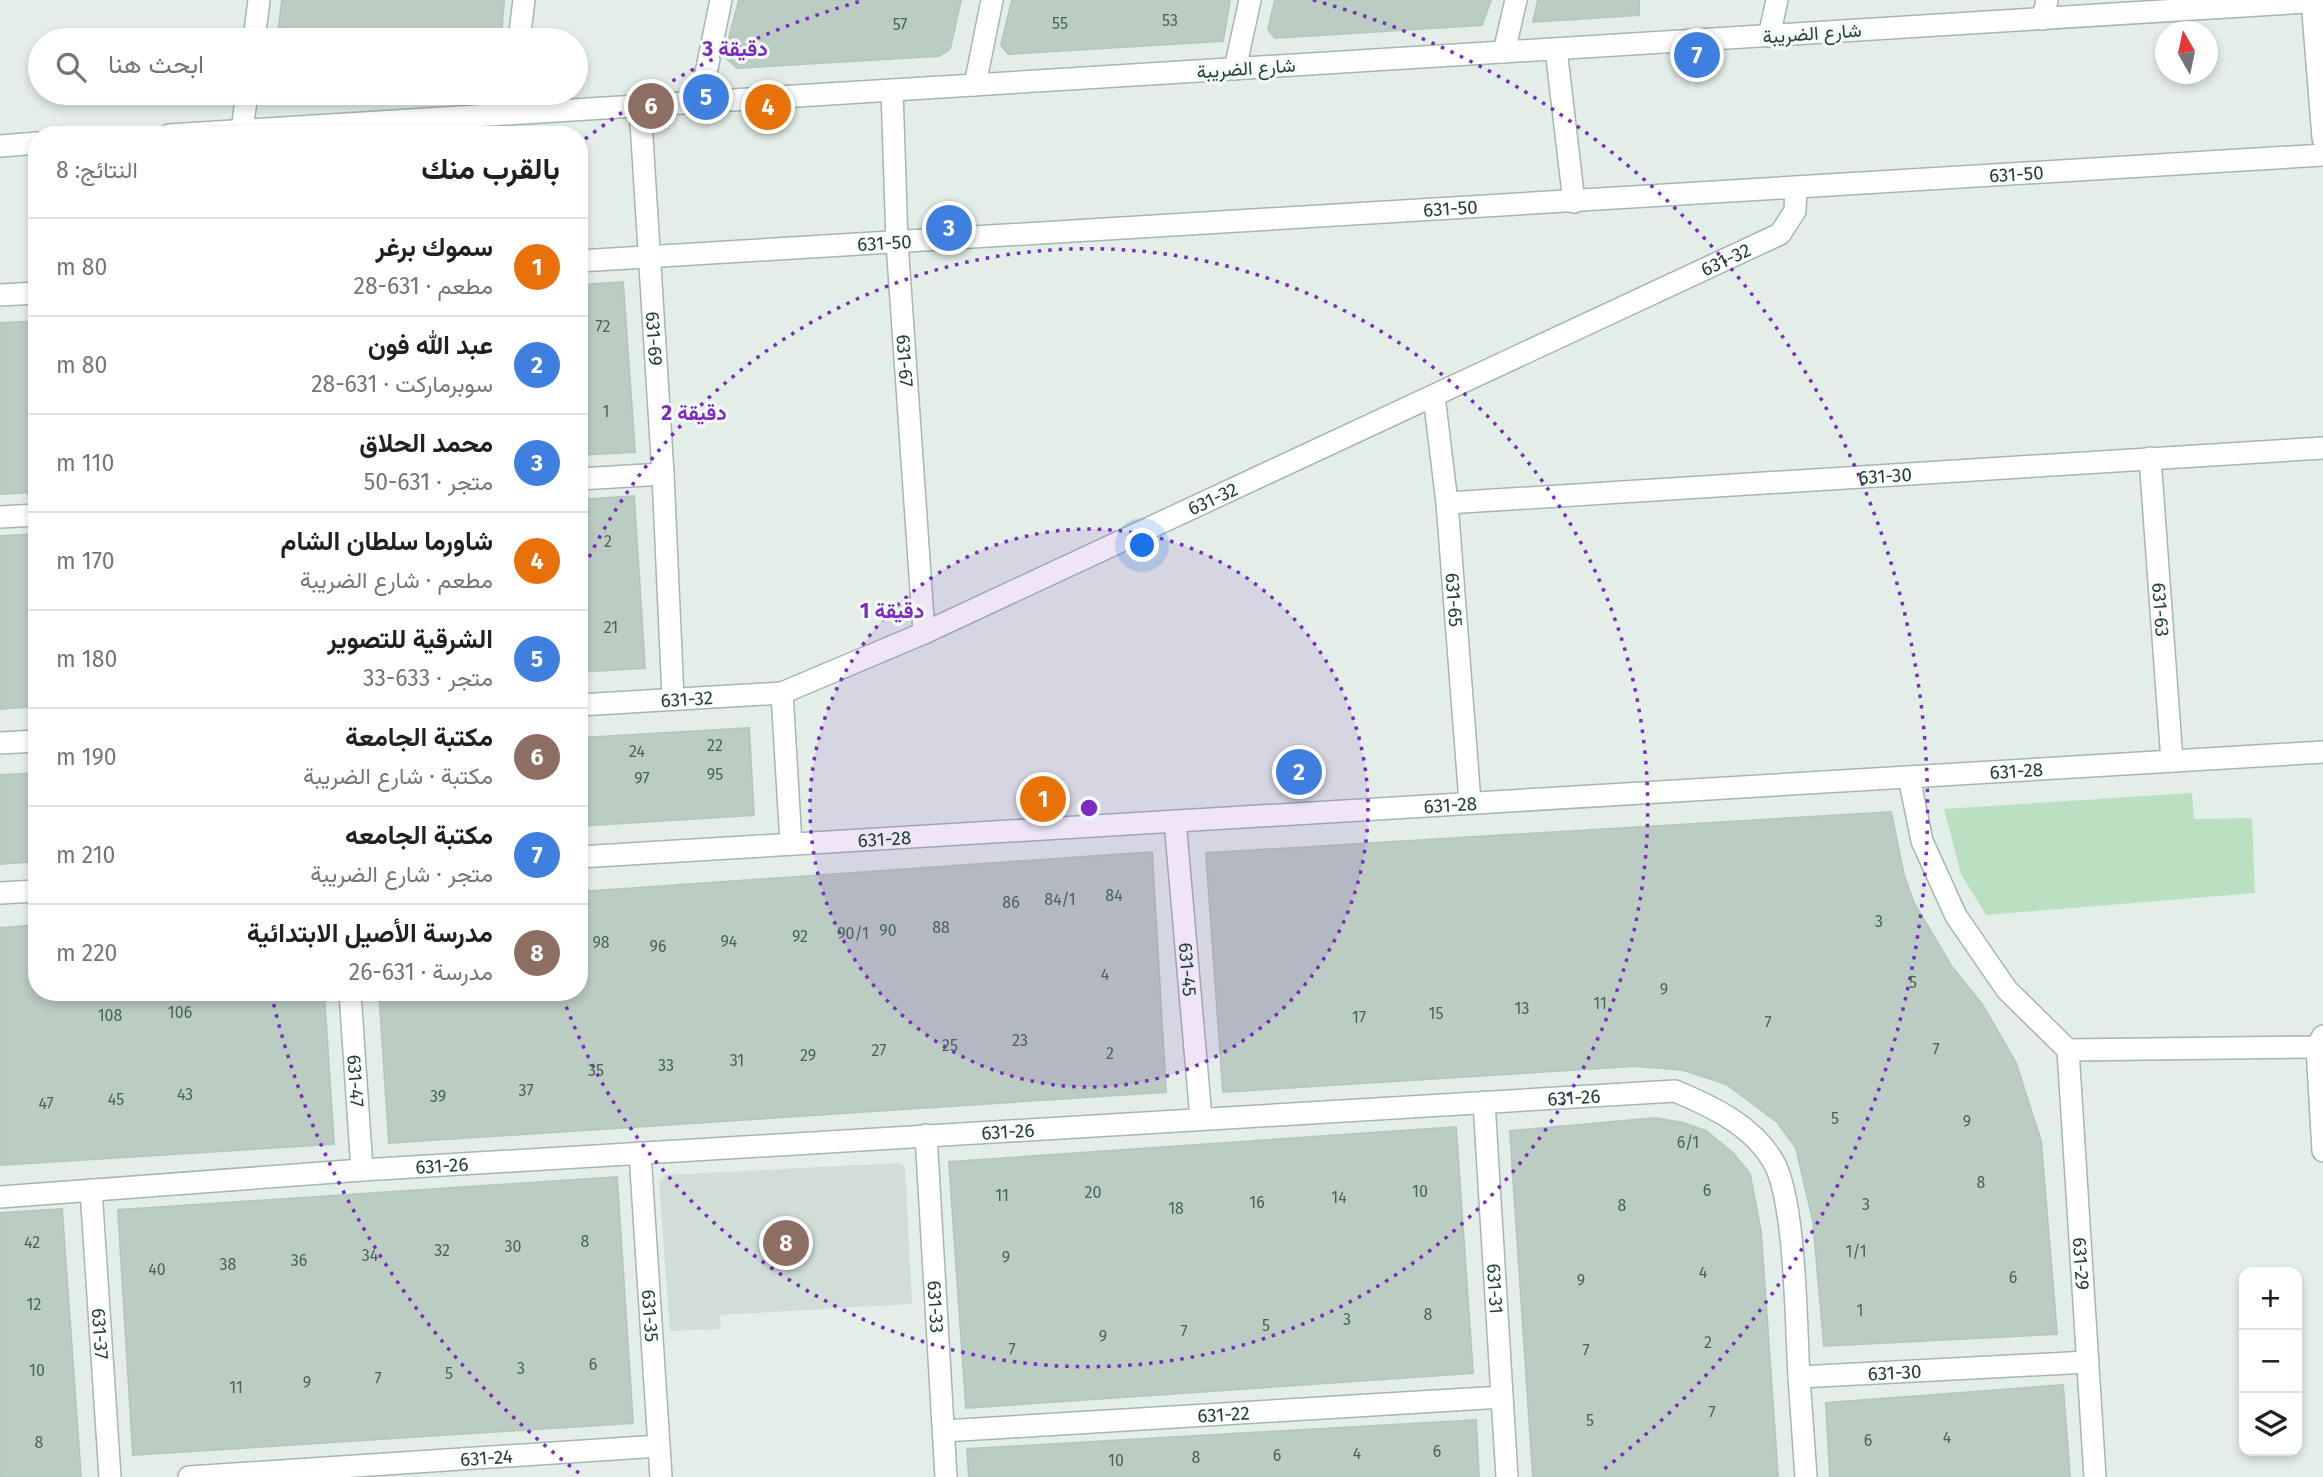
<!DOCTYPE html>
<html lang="ar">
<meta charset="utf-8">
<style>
:root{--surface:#fff;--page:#f6f6f6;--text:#202124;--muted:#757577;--line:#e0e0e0;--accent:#834239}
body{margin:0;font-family:"Fira Sans",Vazirmatn,sans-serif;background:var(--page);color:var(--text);direction:rtl}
.controls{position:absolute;right:21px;bottom:21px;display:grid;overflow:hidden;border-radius:14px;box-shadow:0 4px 10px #0003}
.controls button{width:63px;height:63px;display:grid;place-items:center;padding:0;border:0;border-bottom:2px solid var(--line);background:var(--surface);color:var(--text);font:35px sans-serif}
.compass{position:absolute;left:2155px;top:21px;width:63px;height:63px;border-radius:50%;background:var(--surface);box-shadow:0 4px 10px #0003;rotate:351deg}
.you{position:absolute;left:1143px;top:546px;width:24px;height:24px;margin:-18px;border:5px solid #fff;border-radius:50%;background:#1a73e8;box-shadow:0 0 0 10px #1a73e833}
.badge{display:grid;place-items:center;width:46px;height:46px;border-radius:50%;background:var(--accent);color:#fff;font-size:23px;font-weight:700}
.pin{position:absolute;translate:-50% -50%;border:4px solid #fff;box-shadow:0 2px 7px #0006}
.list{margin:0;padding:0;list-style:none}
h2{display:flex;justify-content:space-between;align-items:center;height:91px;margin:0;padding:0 28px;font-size:30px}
h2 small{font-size:23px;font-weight:400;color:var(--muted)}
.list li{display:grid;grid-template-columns:46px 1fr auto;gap:21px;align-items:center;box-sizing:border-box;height:98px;padding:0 28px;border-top:2px solid var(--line)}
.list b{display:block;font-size:26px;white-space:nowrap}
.list p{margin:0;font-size:23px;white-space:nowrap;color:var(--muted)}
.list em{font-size:23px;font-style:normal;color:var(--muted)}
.icon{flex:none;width:38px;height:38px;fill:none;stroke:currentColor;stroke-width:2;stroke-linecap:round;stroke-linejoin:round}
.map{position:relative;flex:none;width:2323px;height:1477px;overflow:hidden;direction:ltr}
.search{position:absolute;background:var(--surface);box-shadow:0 4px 10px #0003;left:28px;top:28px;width:560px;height:77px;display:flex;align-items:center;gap:18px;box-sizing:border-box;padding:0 24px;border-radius:38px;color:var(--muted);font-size:26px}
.panel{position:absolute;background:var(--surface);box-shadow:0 4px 10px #0003;left:28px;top:126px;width:560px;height:875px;border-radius:28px;direction:rtl}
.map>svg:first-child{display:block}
.built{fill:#d1ded7}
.green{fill:#bae0c1}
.building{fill:#bbccc3;stroke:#b5c8be;stroke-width:2}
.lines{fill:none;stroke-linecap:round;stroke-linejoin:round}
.minor-casing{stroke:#a5b7af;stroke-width:24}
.tertiary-casing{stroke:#a5b7af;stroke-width:24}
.minor{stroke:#fff;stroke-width:21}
.tertiary{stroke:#fff;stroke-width:21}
.ring{fill:none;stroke:#7b2cbf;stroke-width:3.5;stroke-dasharray:3.5 7}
.labels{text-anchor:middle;stroke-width:6;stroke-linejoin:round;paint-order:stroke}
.number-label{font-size:16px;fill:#486458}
.street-label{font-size:19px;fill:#214135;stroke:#f4faf6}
.centre{fill:#7b2cbf;stroke:#f4faf6;stroke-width:3.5}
.ring-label{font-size:21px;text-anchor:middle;font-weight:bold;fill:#7b2cbf;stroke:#f4faf6;stroke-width:6;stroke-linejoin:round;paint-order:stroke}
</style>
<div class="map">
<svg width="2323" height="1477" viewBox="0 0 2323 1477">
<rect width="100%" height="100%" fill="#e3eee8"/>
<path class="built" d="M 898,1163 L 905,1166 L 912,1304 L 720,1315 L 721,1329 L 670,1331 L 659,1182 L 666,1175 Z"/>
<path class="green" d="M 2192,793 L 2194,819 L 2252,818 L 2255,893 L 1986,915 L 1961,874 L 1944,809 Z"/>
<path class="building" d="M 282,0 L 504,0 L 501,40 L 277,40 Z
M 739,0 L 961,0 L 950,49 L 939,56 L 737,68 L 724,56 Z
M 1012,0 L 1230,0 L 1223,41 L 1008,54 L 1001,45 Z
M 1275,0 L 1491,0 L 1482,25 L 1275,38 L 1268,29 Z
M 1538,0 L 1639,0 L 1639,15 L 1533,22 Z
M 623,282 L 635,452 L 579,455 L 579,285 Z
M 37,321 L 37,492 L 0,494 L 0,323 Z
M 634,496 L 645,668 L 579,672 L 579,500 Z
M 37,534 L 37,706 L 0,709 L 0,536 Z
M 749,728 L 754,815 L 579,826 L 579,738 Z
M 37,773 L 37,861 L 0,864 L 0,775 Z
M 1891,812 L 1904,875 L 1914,903 L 1952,967 L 1982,1004 L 2016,1063 L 2041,1141 L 2057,1334 L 1824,1346 L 1813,1221 L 1796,1148 L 1777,1122 L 1737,1092 L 1726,1084 L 1683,1070 L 1636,1066 L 1223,1092 L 1206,853 Z
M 1152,852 L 1166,1092 L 389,1143 L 379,992 L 579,992 L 579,892 Z
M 37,925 L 37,992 L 324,992 L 334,1144 L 0,1165 L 0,928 Z
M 1655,1118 L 1684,1123 L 1706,1131 L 1733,1153 L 1750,1174 L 1761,1232 L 1778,1477 L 1533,1477 L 1510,1131 Z
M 1456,1127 L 1473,1373 L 966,1408 L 949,1162 Z
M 617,1177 L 633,1423 L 133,1455 L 118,1210 Z
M 62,1209 L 81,1477 L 0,1477 L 0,1213 Z
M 2063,1385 L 2070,1477 L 1830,1477 L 1826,1403 Z
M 1476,1420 L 1479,1477 L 969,1477 L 967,1449 Z"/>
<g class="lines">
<g class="minor-casing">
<g id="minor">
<path d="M 2312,0 L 2323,138"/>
<path d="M 2043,19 L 2047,0"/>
<path d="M 1769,36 L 1777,0"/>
<path d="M 254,40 L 259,0"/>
<path d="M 519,40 L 524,0"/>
<path d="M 1556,49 L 1574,202"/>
<path d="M 1504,52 L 1516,0"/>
<path d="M 1235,69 L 1250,0"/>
<path d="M 975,85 L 992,0"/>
<path id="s1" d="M 892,90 L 897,242 L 924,633"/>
<path d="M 700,102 L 721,0"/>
<path id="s2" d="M 640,106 L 663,474 L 673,698"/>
<path d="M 510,114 L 513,93"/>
<path d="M 242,130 L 247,93"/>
<path id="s3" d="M 579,261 L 2323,155"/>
<path d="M 0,295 L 37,293"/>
<path id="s4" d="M 1434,396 L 1447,503 L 1470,802"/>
<path id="s5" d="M 2150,458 L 2172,761"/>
<path d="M 579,479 L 663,474"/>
<path id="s6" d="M 1447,503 L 2323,448"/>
<path d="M 0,517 L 37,515"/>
<path d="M 782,693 L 791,844"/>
<path id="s7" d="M 579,705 L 782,693 L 924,633 L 1780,234 L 1795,211 L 1796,189"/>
<path d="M 0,743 L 37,741"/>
<path d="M 1909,777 L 1922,841 L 1956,916 L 2007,990 L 2068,1050 L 2317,1047 L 2323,1036"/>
<path id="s8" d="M 1175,821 L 1201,1118"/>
<path id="s9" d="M 579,857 L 2323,752"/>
<path d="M 0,893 L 37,891"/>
<path id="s10" d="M 350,992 L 362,1170"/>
<path d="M 2317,1047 L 2323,1151"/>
<path id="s11" d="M 2068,1050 L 2095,1477"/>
<path id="s12" d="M 1484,1102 L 1507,1477"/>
<path id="s13" d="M 926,1135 L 946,1477"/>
<path id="s14" d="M 640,1153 L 661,1477"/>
<path id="s15" d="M 91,1190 L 110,1477"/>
<path id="s16" d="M 0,1197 L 362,1170 L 1675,1091 C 1711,1106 1752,1125 1773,1161 C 1796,1199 1796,1328 1799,1377"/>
<path id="s17" d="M 944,1431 L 1502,1397"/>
<path id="s18" d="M 189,1477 L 659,1446"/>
<path id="s19" d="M 1806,1477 L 1799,1377 L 2088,1362"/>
</g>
</g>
<g class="tertiary-casing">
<path id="tertiary" d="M 169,135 L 2323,1
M 0,146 L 37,143"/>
</g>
<use href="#minor" class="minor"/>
<use href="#tertiary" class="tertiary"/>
</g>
<circle cx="1089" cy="808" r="279" fill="#7b2cbf" fill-opacity=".12"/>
<g class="ring">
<circle cx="1089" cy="808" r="279"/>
<path d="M580 576A559 559 0 1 1 562 995"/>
<path d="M579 1473A838 838 0 0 1 272 997M585 139A838 838 0 0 1 865 0M1313 0A838 838 0 0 1 1599 1473"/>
</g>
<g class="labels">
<g class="number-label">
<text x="1170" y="26">53</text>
<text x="1060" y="29">55</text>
<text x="900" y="30">57</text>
<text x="603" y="332">72</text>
<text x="606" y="417">1</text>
<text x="608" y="547">2</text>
<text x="611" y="633">21</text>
<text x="715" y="751">22</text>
<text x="637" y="757">24</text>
<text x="715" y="780">95</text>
<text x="642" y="784">97</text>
<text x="1114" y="901">84</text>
<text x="1060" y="905">84/1</text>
<text x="1011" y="908">86</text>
<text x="1879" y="927">3</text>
<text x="941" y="933">88</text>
<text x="888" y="936">90</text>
<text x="853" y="939">90/1</text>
<text x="800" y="942">92</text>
<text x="729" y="947">94</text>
<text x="601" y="948">98</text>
<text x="658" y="952">96</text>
<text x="1105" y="980">4</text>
<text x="1913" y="988">5</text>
<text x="1664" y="995">9</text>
<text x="1600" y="1009">11</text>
<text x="1522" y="1014">13</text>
<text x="180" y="1018">106</text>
<text x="1436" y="1019">15</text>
<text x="110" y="1021">108</text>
<text x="1359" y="1023">17</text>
<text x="1768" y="1028">7</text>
<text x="1020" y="1046">23</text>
<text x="950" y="1051">25</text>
<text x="1936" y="1055">7</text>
<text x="879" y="1056">27</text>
<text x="1110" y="1059">2</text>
<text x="808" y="1061">29</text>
<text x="737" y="1066">31</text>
<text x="666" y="1071">33</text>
<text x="596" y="1076">35</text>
<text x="526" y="1096">37</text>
<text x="185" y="1100">43</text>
<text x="438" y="1102">39</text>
<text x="116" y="1105">45</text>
<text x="46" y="1109">47</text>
<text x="1835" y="1124">5</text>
<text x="1967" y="1127">9</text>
<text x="1688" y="1148">6/1</text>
<text x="1981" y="1188">8</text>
<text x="1707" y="1196">6</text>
<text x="1420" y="1197">10</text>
<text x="1093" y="1198">20</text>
<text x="1002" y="1201">11</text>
<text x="1339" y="1203">14</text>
<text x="1257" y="1208">16</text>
<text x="1866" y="1210">3</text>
<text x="1622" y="1211">8</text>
<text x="1176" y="1214">18</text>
<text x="585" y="1247">8</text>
<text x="32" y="1248">42</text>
<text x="513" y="1252">30</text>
<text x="442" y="1256">32</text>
<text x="1856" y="1257">1/1</text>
<text x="370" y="1261">34</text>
<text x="1006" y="1263">9</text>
<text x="299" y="1266">36</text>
<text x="228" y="1270">38</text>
<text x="157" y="1275">40</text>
<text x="1703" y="1278">4</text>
<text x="2013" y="1283">6</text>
<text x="1581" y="1286">9</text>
<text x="34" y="1310">12</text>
<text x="1860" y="1316">1</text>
<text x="1428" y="1320">8</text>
<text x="1347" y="1325">3</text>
<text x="1266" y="1331">5</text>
<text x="1184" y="1337">7</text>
<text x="1103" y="1342">9</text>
<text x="1708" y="1348">2</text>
<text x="1012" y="1355">7</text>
<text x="1586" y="1356">7</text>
<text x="593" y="1370">6</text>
<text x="521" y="1374">3</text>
<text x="37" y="1376">10</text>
<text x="449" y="1379">5</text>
<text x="378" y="1384">7</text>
<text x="307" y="1388">9</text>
<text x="236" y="1393">11</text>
<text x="1712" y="1418">7</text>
<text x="1590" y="1426">5</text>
<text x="1947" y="1443">4</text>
<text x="1868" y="1446">6</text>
<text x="39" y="1448">8</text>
<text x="1437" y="1457">6</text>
<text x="1357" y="1459">4</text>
<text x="1277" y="1461">6</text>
<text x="1196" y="1463">8</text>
<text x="1116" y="1466">10</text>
</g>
<g class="street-label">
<text transform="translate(1812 33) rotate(-4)" y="7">شارع الضريبة</text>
<text transform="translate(1246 68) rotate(-4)" y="7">شارع الضريبة</text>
<text dy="7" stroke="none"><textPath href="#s3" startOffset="1440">631-50</textPath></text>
<text dy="7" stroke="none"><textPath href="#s3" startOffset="873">631-50</textPath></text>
<text dy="7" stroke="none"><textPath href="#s3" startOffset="306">631-50</textPath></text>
<text dy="7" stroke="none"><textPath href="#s7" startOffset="1242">631-32</textPath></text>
<text dy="7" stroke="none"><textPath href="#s2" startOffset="233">631-69</textPath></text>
<text dy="7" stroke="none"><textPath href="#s1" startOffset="271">631-67</textPath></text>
<text dy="7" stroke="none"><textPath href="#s6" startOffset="439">631-30</textPath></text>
<text dy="7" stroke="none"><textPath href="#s7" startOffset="676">631-32</textPath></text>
<text dy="7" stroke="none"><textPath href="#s4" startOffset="205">631-65</textPath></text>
<text dy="7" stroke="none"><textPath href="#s5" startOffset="152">631-63</textPath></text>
<text dy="7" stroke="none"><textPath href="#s7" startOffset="108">631-32</textPath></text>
<text dy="7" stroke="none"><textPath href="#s9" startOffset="1440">631-28</textPath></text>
<text dy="7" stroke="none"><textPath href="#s9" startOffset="873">631-28</textPath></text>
<text dy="7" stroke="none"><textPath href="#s9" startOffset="306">631-28</textPath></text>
<text dy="7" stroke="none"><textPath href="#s8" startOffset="149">631-45</textPath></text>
<text dy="7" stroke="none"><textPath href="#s10" startOffset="89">631-47</textPath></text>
<text dy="7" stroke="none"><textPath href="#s16" startOffset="1577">631-26</textPath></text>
<text dy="7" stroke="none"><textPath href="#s16" startOffset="1010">631-26</textPath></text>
<text dy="7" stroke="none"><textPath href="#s16" startOffset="443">631-26</textPath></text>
<text dy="7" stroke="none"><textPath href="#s11" startOffset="214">631-29</textPath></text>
<text dy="7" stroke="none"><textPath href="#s12" startOffset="187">631-31</textPath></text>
<text dy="7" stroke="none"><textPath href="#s13" startOffset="172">631-33</textPath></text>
<text dy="7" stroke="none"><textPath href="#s14" startOffset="163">631-35</textPath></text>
<text dy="7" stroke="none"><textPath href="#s15" startOffset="144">631-37</textPath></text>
<text dy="7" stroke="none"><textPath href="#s19" startOffset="196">631-30</textPath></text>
<text dy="7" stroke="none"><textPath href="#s17" startOffset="280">631-22</textPath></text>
<text dy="7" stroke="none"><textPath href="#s18" startOffset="298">631-24</textPath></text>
</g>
</g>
<circle cx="1089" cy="808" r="10" class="centre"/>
<g class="ring-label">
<text x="735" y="56">3 دقيقة</text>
<text x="694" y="420">2 دقيقة</text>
<text x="892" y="618">1 دقيقة</text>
</g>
</svg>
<div class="controls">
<button>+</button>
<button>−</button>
<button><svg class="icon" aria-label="layers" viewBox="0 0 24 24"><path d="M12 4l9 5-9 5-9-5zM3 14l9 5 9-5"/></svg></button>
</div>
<svg class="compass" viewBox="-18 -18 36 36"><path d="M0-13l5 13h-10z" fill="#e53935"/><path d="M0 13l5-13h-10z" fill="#757577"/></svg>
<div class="you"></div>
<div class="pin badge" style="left:1043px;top:799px;background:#e8710a">1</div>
<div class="pin badge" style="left:1299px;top:772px;background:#3f7fe0">2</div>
<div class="pin badge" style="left:949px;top:228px;background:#3f7fe0">3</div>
<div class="pin badge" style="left:768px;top:107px;background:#e8710a">4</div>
<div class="pin badge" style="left:706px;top:97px;background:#3f7fe0">5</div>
<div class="pin badge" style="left:651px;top:106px;background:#8d6e63">6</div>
<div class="pin badge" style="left:1697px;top:55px;background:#3f7fe0">7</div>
<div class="pin badge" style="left:786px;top:1243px;background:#8d6e63">8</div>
<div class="search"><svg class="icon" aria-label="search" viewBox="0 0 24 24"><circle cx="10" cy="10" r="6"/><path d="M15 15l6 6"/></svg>ابحث هنا</div>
<section class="panel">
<h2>بالقرب منك<small>النتائج: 8</small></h2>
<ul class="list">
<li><span class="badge" style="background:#e8710a">1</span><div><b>سموك برغر</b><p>مطعم · 631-28</p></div><em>80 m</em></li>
<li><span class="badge" style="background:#3f7fe0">2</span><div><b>عبد الله فون</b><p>سوبرماركت · 631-28</p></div><em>80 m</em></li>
<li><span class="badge" style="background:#3f7fe0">3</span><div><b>محمد الحلاق</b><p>متجر · 631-50</p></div><em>110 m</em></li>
<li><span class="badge" style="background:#e8710a">4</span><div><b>شاورما سلطان الشام</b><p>مطعم · شارع الضريبة</p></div><em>170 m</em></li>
<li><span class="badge" style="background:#3f7fe0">5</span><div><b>الشرقية للتصوير</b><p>متجر · 633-33</p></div><em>180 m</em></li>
<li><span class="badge" style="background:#8d6e63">6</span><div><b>مكتبة الجامعة</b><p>مكتبة · شارع الضريبة</p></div><em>190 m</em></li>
<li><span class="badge" style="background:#3f7fe0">7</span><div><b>مكتبة الجامعه</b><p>متجر · شارع الضريبة</p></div><em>210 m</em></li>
<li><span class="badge" style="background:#8d6e63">8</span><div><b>مدرسة الأصيل الابتدائية</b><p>مدرسة · 631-26</p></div><em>220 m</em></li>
</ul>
</section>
</div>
